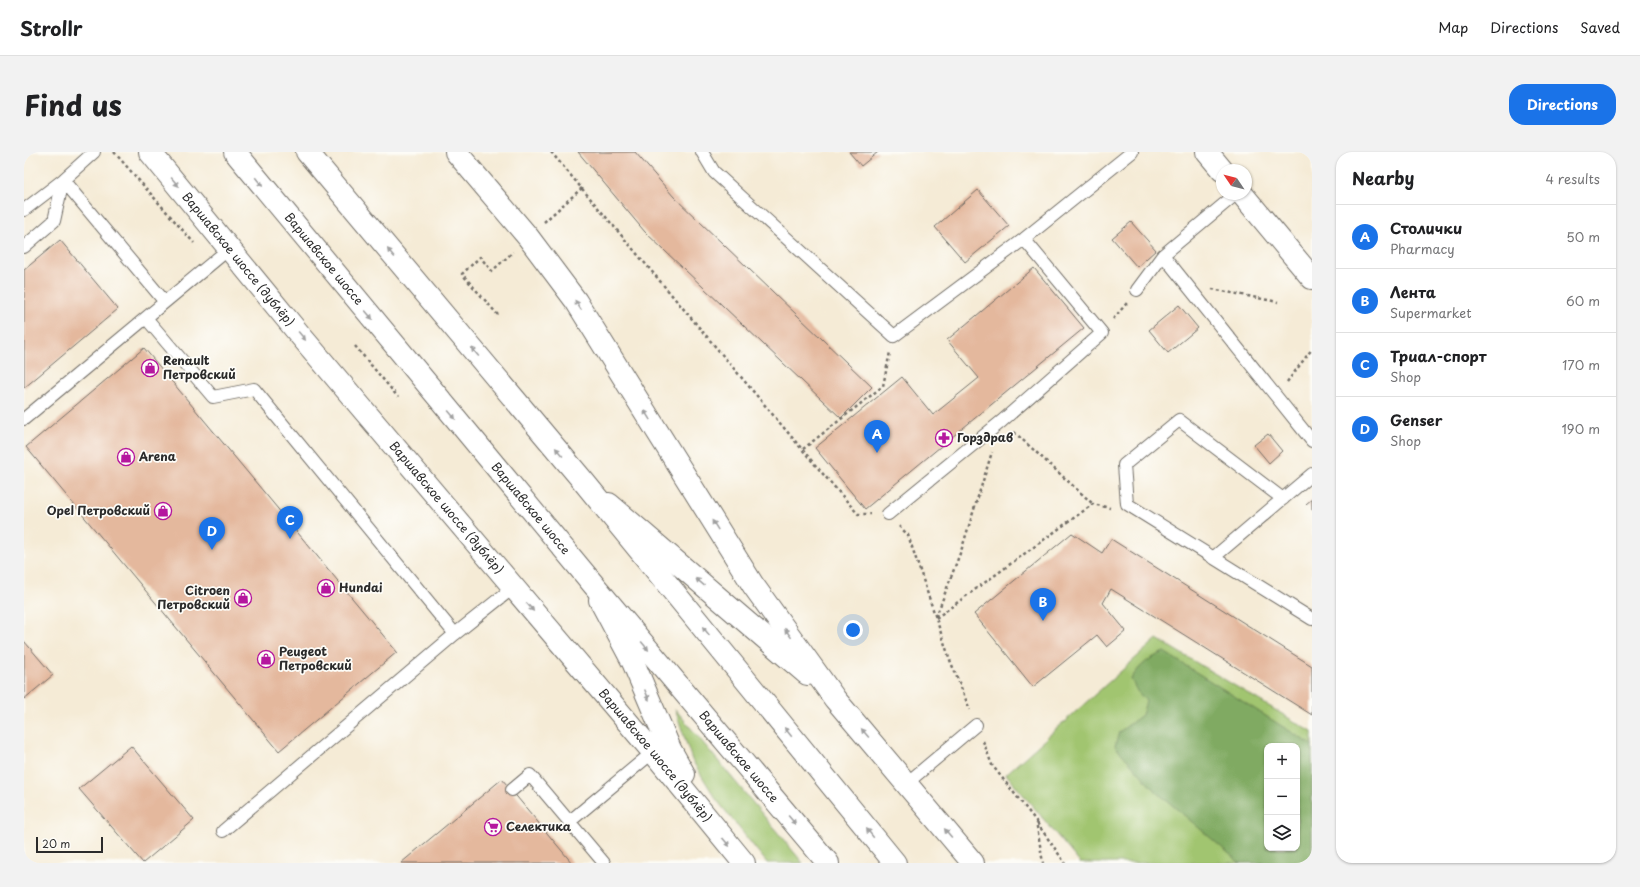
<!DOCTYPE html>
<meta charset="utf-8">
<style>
:root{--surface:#fff;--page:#f2f2f2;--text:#202124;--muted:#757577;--line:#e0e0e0;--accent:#1a73e8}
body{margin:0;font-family:"Playpen Sans",sans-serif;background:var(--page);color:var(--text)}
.controls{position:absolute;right:12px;bottom:12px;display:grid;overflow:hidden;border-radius:8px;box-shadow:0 1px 3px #0004}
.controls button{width:36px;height:36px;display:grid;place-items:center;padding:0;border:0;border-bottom:1px solid var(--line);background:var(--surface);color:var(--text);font:20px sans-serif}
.compass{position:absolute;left:1192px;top:12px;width:36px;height:36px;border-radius:50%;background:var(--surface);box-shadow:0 1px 3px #0004;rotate:305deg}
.scale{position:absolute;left:12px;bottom:10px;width:67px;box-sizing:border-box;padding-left:4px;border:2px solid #2b2b2b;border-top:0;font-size:11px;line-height:14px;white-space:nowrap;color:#2b2b2b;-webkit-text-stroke:3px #fdfcf7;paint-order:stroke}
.you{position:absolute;left:829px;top:478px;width:14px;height:14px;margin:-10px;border:3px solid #fff;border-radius:50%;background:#1a73e8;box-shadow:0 0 0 6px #1a73e833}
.badge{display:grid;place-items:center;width:26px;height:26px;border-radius:50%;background:var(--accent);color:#fff;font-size:13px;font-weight:700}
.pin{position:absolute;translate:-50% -33px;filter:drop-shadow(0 1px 2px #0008)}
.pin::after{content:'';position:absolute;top:21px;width:14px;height:12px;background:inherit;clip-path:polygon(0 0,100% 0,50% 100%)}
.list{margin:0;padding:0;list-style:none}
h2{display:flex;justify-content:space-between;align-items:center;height:52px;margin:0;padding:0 16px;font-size:17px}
h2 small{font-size:13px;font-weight:400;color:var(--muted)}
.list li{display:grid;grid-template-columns:26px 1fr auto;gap:12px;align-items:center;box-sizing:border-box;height:64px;padding:0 16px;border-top:1px solid var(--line)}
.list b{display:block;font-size:15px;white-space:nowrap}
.list p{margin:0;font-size:13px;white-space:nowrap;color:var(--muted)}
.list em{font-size:13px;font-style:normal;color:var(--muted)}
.icon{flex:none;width:22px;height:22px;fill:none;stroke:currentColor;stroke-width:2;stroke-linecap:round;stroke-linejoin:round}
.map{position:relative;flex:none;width:1288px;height:711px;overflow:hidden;border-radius:16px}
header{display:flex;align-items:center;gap:24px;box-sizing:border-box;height:56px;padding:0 20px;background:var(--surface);border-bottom:1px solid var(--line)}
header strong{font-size:19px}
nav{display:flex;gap:22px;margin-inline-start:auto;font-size:14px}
.intro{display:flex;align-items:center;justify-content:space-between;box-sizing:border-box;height:96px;padding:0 24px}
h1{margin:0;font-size:28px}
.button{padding:10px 18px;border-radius:16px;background:var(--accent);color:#fff;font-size:14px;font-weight:700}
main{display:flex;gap:24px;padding:0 24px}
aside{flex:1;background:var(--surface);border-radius:16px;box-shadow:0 1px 3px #0004}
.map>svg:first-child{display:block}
.green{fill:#a1c56f;stroke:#66784d;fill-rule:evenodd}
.forest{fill:#80aa62;stroke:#566a46;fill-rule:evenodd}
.building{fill:#e4b89d}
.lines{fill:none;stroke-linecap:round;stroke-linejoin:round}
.service-casing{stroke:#726e67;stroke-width:14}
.minor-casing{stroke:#726e67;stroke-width:24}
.secondary-casing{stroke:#726e67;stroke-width:24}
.primary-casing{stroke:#726e67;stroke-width:24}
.path{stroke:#726e67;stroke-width:2.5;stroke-dasharray:3 3;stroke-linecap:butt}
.service{stroke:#fff;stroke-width:12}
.minor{stroke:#fff;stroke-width:22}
.secondary{stroke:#fff;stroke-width:22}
.primary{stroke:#fff;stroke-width:22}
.oneway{fill:#a0a0a0}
.labels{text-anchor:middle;stroke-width:3.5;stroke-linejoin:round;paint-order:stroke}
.street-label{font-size:12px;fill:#2b2b2b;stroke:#fdfcf7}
.poi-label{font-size:12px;font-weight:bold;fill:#2b2b2b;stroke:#fdfcf7;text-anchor:start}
</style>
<header>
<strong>Strollr</strong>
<nav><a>Map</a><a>Directions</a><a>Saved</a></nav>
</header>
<div class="intro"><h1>Find us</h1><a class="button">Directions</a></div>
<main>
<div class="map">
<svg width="1288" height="711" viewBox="0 0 1288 711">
<rect width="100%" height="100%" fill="#fdfcf7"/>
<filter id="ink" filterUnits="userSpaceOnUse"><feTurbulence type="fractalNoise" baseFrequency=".025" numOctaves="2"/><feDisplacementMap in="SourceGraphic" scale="8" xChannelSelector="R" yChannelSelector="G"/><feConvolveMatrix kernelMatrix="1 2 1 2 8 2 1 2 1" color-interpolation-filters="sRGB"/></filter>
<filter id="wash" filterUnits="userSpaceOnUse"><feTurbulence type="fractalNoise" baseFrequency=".012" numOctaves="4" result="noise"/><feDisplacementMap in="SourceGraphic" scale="16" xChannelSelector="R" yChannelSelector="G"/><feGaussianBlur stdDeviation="0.9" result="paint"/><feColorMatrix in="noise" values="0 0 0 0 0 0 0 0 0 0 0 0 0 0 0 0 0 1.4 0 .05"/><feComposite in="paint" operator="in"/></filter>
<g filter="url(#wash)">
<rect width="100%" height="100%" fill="#f5ebd6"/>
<path class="green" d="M 1133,487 L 1288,580 L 1288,711 L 1056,711 L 982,622 ZM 1243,594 L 1273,594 L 1273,696 L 1243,696 Z
M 651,557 L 779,711 L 743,711 L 692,647 L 668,608 Z"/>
<path class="forest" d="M 1140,500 L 1288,593 L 1288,711 L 1216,711 L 1127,635 C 1116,620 1103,608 1091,594 L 1095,580 L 1118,563 L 1122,549 L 1113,539 L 1107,527 C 1117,512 1124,507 1140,500 ZM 1243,594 L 1273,594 L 1273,696 L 1243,696 Z"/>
<g id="blocks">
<path class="building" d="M 554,0 L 611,0 L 650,45 L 848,235 L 817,266 L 621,80 Z
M 825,0 L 854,0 L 837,14 Z
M 954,38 L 985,74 L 941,110 L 911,75 Z
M 1107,70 L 1132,98 L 1113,115 L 1088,86 Z
M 36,88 L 94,157 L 0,236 L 0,118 Z
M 1010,116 L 1060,176 L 841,357 L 791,296 L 878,225 L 909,263 L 955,226 L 923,188 Z
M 1155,153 L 1174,176 L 1144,201 L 1125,178 Z
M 120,196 L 373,500 L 255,599 L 2,295 Z
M 1244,282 L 1258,299 L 1245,311 L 1230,293 Z
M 1288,347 L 1288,358 L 1282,352 Z
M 1048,381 L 1078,401 L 1087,387 L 1288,514 L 1288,563 L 1087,437 L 1079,451 L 1102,479 L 1083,495 L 1073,483 L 1009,535 L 950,462 Z
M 0,489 L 29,523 L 0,547 Z
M 107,594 L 170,668 L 119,711 L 55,637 Z
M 478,627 L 548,711 L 377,711 Z"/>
</g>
</g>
<g filter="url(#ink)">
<use href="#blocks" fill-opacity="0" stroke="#726e67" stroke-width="1"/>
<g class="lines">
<g class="service-casing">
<path id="service" d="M 678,0 L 690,20 L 870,184 L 1000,87 L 1108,0
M 39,28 L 141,150
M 0,58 L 39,28 L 70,0
M 0,95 L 30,69 L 39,28
M 1139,103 L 1288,289
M 1113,138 L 1139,103 L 1212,42
M 122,166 L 189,245 L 230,237 L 431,482
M 0,267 L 206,96
M 1259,347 L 1155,268 L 1100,313 L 1103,352 L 1288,467
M 864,362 L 978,269 L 1078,181 L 1000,87
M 1189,406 L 1288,322
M 883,631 L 952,573
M 488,638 L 506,623 L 580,711
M 545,670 L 629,600
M 199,679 L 431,482 L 490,435"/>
</g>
<g class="minor-casing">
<path id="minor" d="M 1183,0 L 1198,18
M 1218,42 L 1288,126"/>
</g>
<g class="secondary-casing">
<g id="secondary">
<path id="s1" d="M 126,0 L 276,183 L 629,600 L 720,711"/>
<path d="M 432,0 L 504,85 L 552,149 L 729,433 L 811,547 L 949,711"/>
<path d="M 585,352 L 783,522"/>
<path d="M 576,448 L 609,510 L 646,597 L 660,622"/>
</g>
</g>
<g class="primary-casing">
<g id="primary">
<path id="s2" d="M 211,0 L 569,432 L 804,711"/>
<path d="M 283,0 L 560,330 L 871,711"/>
</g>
</g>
<path class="path" d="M 90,0 L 170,91
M 527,0 L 793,315 L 834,362 L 847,362
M 520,70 L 558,36
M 1188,137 L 1254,150
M 474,163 L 438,122 L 456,105 L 468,119 L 489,100
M 1089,167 L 1103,151
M 331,194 L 374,245
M 1263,230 L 1288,197
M 990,280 L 1069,352
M 779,297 L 859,234 L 866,200
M 875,374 L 884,383 L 926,508 L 946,558
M 912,465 L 938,396 L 968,300
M 912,466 L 1069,352 L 1086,356
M 959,589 L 968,613 L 1012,669 L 1019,711
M 1013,671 L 1041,711"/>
<use href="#service" class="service"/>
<use href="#minor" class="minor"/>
<use href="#secondary" class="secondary"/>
<use href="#primary" class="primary"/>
</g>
<defs><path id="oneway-solid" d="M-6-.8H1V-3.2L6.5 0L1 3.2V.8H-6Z"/></defs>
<g class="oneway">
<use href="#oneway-solid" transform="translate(151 30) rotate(50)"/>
<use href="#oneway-solid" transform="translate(235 30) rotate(51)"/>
<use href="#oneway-solid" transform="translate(367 101) rotate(-130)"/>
<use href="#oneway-solid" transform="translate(554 153) rotate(-123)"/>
<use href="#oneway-solid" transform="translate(345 163) rotate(50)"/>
<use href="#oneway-solid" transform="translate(278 184) rotate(50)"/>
<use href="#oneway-solid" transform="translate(451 200) rotate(-130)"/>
<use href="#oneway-solid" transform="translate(428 263) rotate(50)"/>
<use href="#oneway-solid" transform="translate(623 263) rotate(-122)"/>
<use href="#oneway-solid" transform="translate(535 300) rotate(-130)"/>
<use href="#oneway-solid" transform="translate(691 373) rotate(-122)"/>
<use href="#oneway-solid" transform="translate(676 430) rotate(-139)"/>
<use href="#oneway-solid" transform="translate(506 455) rotate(50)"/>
<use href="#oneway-solid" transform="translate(682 479) rotate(-129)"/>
<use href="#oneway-solid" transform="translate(764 481) rotate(-126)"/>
<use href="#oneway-solid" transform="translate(621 494) rotate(50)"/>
<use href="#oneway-solid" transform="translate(623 543) rotate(67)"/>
<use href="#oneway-solid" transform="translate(764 580) rotate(-129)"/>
<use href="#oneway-solid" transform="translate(841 581) rotate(-130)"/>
<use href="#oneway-solid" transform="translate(768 668) rotate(50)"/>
<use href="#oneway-solid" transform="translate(846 681) rotate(-129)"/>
<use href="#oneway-solid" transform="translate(924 681) rotate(-130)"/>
<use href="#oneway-solid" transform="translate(702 690) rotate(50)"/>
</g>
</g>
<defs>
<g id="shop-ring" transform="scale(0.9)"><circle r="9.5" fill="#fdfcf7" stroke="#b5179e" stroke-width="1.5"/><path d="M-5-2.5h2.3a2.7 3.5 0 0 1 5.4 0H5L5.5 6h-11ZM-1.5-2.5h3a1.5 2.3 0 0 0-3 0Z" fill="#b5179e"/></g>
<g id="pharmacy-ring" transform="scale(0.9)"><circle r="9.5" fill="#fdfcf7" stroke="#b5179e" stroke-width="1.5"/><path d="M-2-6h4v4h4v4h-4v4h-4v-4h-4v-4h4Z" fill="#b5179e"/></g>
<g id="supermarket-ring" transform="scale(0.9)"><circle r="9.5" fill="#fdfcf7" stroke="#b5179e" stroke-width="1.5"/><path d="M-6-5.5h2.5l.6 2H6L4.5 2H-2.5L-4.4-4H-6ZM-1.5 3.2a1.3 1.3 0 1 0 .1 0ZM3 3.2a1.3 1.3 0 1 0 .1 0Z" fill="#b5179e"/></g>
</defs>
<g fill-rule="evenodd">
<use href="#shop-ring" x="126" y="216"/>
<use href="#pharmacy-ring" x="920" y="286"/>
<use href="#shop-ring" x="102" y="305"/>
<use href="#shop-ring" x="139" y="359"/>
<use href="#shop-ring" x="302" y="436"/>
<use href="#shop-ring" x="219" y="446"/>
<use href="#shop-ring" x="242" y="507"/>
<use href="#supermarket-ring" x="469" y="675"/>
</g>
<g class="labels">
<g class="street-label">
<text dy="4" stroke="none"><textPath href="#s1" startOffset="139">Варшавское шоссе (дублёр)</textPath></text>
<text dy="4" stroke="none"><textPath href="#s2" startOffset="139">Варшавское шоссе</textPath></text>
<text dy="4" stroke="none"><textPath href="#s1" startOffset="463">Варшавское шоссе (дублёр)</textPath></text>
<text dy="4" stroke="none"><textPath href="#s2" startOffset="463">Варшавское шоссе</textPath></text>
<text dy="4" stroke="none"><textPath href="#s1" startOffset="787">Варшавское шоссе (дублёр)</textPath></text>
<text dy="4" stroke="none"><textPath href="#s2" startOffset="787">Варшавское шоссе</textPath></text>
</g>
<g class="poi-label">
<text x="139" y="213">Renault<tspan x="139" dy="14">Петровский</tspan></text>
<text x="933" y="290">Горздрав</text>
<text x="115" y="309">Arena</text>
<text x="126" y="363" text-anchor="end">Opel Петровский</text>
<text x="315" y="440">Hundai</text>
<text x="206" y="443" text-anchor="end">Citroen<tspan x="206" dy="14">Петровский</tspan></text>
<text x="255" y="504">Peugeot<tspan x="255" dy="14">Петровский</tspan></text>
<text x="482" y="679">Селектика</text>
</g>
</g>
</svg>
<div class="controls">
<button>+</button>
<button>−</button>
<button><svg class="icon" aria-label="layers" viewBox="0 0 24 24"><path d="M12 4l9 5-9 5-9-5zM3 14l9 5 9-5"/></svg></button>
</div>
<svg class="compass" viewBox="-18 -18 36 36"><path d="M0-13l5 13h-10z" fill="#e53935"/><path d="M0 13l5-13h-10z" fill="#757577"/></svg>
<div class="scale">20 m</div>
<div class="you"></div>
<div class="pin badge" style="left:853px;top:301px">A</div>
<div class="pin badge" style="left:1019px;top:469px">B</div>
<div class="pin badge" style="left:266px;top:387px">C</div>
<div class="pin badge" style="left:188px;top:398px">D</div>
</div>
<aside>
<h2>Nearby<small>4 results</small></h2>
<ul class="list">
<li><span class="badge">A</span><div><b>Столички</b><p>Pharmacy</p></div><em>50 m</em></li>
<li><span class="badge">B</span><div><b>Лента</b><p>Supermarket</p></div><em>60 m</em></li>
<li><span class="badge">C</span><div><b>Триал-спорт</b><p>Shop</p></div><em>170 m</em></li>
<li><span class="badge">D</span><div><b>Genser</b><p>Shop</p></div><em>190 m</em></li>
</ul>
</aside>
</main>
